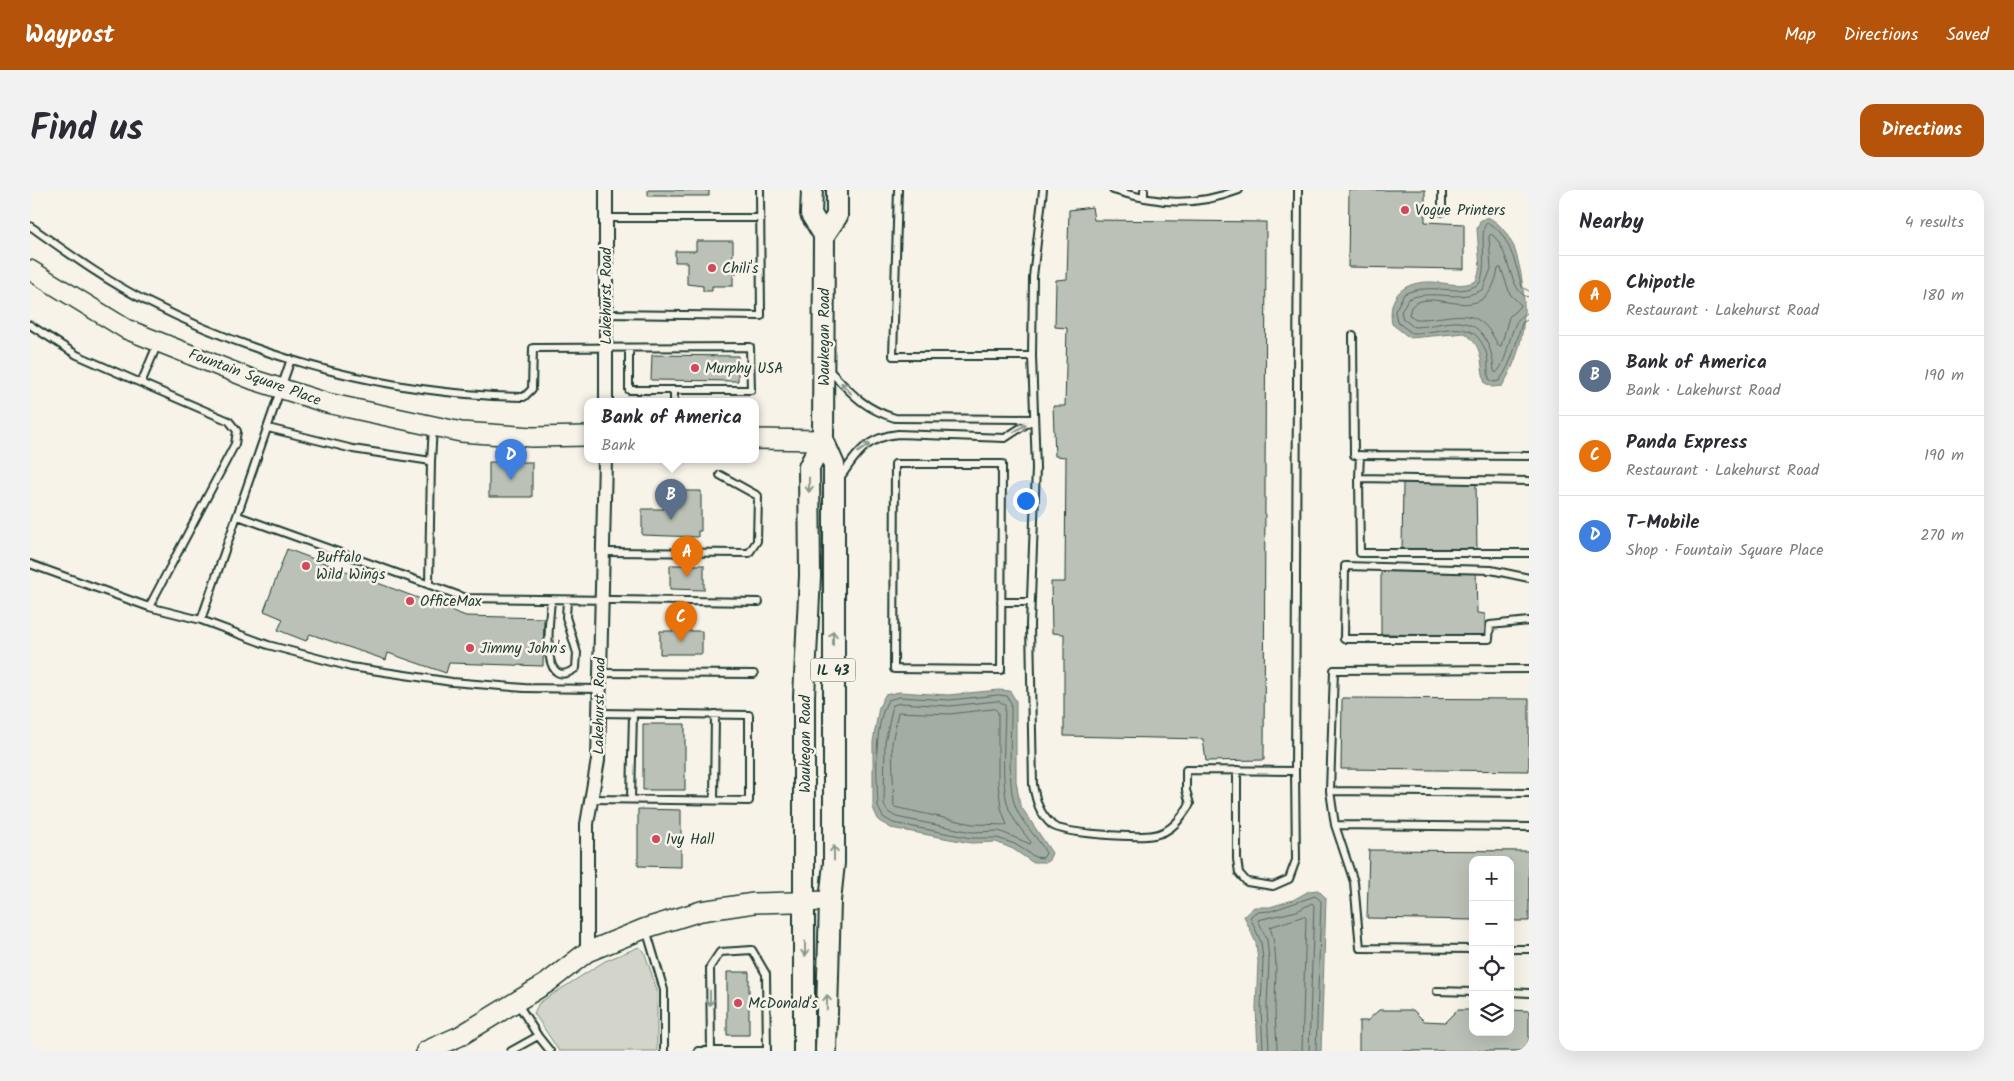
<!DOCTYPE html>
<meta charset="utf-8">
<style>
:root{--surface:#fff;--page:#f2f2f3;--text:#2b2b33;--muted:#7c7c81;--line:#e1e1e2;--accent:#b45309}
body{margin:0;font-family:Kalam,sans-serif;background:var(--page);color:var(--text)}
.controls{position:absolute;right:15px;bottom:15px;display:grid;overflow:hidden;border-radius:10px;box-shadow:0 5px 20px #0002}
.controls button{width:45px;height:45px;display:grid;place-items:center;padding:0;border:0;border-bottom:1px solid var(--line);background:var(--surface);color:var(--text);font:25px sans-serif}
.you{position:absolute;left:995px;top:310px;width:18px;height:18px;margin:-12px;border:4px solid #fff;border-radius:50%;background:#1a73e8;box-shadow:0 0 0 8px #1a73e833}
.badge{display:grid;place-items:center;width:32px;height:32px;border-radius:50%;background:var(--accent);color:#fff;font-size:16px;font-weight:700}
.pin{position:absolute;translate:-50% -41px;filter:drop-shadow(0 1px 2px #0008)}
.pin::after{content:'';position:absolute;top:26px;width:18px;height:15px;background:inherit;clip-path:polygon(0 0,100% 0,50% 100%)}
.popup{position:absolute;left:554px;top:208px;width:175px;height:65px;box-sizing:border-box;display:grid;place-content:center;border-radius:10px;background:var(--surface);filter:drop-shadow(0 1px 4px #0005);font-size:16px;white-space:nowrap;color:var(--muted)}
.popup b{font-size:19px;color:var(--text)}
.popup::after{content:'';position:absolute;left:50%;top:100%;margin-left:-10px;border:10px solid transparent;border-top-color:var(--surface)}
.list{margin:0;padding:0;list-style:none}
h2{display:flex;justify-content:space-between;align-items:center;height:65px;margin:0;padding:0 20px;font-size:21px}
h2 small{font-size:16px;font-weight:400;color:var(--muted)}
.list li{display:grid;grid-template-columns:32px 1fr auto;gap:15px;align-items:center;box-sizing:border-box;height:80px;padding:0 20px;border-top:1px solid var(--line)}
.list b{display:block;font-size:19px;white-space:nowrap}
.list p{margin:0;font-size:16px;white-space:nowrap;color:var(--muted)}
.list em{font-size:16px;font-style:normal;color:var(--muted)}
.icon{flex:none;width:28px;height:28px;fill:none;stroke:currentColor;stroke-width:2;stroke-linecap:round;stroke-linejoin:round}
.map{position:relative;flex:none;width:1499px;height:861px;overflow:hidden;border-radius:15px}
header{display:flex;align-items:center;gap:30px;box-sizing:border-box;height:70px;padding:0 25px;background:var(--accent);color:#fff}
header strong{font-size:24px}
nav{display:flex;gap:28px;margin-inline-start:auto;font-size:18px}
.intro{display:flex;align-items:center;justify-content:space-between;box-sizing:border-box;height:120px;padding:0 30px}
h1{margin:0;font-size:35px}
.button{padding:12px 22px;border-radius:15px;background:var(--accent);color:#fff;font-size:18px;font-weight:700}
main{display:flex;gap:30px;padding:0 30px}
aside{flex:1;background:var(--surface);border-radius:15px;box-shadow:0 5px 20px #0002}
.map>svg:first-child{display:block}
.green{fill:#d3d5ca;stroke:#79897f}
.water{fill:#a4ada3;stroke:#6f8077}
.lines{fill:none;stroke-linecap:round;stroke-linejoin:round}
.shore{stroke:#546a60;stroke-width:1}
.building{fill:#bbc1b6;stroke:#1f3d34}
.lane-casing{stroke:#1f3d34;stroke-width:10}
.street-casing{stroke:#1f3d34;stroke-width:16}
.secondary-casing{stroke:#1f3d34;stroke-width:22}
.primary-casing{stroke:#1f3d34;stroke-width:24}
.lane{stroke:#f7f3e8;stroke-width:6}
.street{stroke:#f7f3e8;stroke-width:12}
.secondary{stroke:#f7f3e8;stroke-width:19}
.primary{stroke:#f7f3e8;stroke-width:20}
.oneway{stroke:#8b988e}
.poi-dot{fill:#d1495b;stroke:#f7f3e8;stroke-width:2}
.labels{text-anchor:middle;stroke-width:5;stroke-linejoin:round;paint-order:stroke}
.shield{fill:#f7f3e8;stroke:#60746a;stroke-width:1}
.shield-label{font-size:14px;font-weight:bold;fill:#1f3d34}
.poi-label{font-size:15px;fill:#1f3d34;stroke:#f7f3e8;text-anchor:start}
.street-label{font-size:15px;fill:#1f3d34;stroke:#f7f3e8}
</style>
<header>
<strong>Waypost</strong>
<nav><a>Map</a><a>Directions</a><a>Saved</a></nav>
</header>
<div class="intro"><h1>Find us</h1><a class="button">Directions</a></div>
<main>
<div class="map">
<svg width="1499" height="861" viewBox="0 0 1499 861">
<rect width="100%" height="100%" fill="#f7f3e8"/>
<filter id="ink" filterUnits="userSpaceOnUse"><feTurbulence type="fractalNoise" baseFrequency=".02" numOctaves="2"/><feDisplacementMap in="SourceGraphic" scale="10" xChannelSelector="R" yChannelSelector="G"/><feConvolveMatrix kernelMatrix="1 2 1 2 8 2 1 2 1" color-interpolation-filters="sRGB"/></filter>
<g filter="url(#ink)">
<path class="green" d="M 609,757 L 614,761 L 627,800 L 627,861 L 529,861 L 504,823 L 509,813 L 575,771 Z"/>
<path class="water" d="M 1457,27 C 1471,33 1477,44 1484,57 C 1499,103 1499,154 1472,196 L 1462,197 L 1455,193 C 1449,171 1455,159 1435,143 L 1380,148 L 1362,134 C 1357,105 1374,91 1403,92 C 1418,93 1431,98 1446,91 L 1450,78 L 1447,39 L 1450,31 Z
M 969,500 L 980,501 L 986,511 L 986,591 L 990,615 L 1022,663 L 1018,672 L 1002,672 L 983,659 L 966,652 L 941,653 L 861,638 L 849,631 L 843,618 L 843,552 L 849,517 L 855,505 L 869,502 L 918,505 Z
M 1288,700 L 1296,708 L 1291,861 L 1228,861 L 1226,817 L 1228,771 L 1226,753 L 1214,726 L 1224,717 L 1240,717 L 1263,710 L 1279,701 Z"/>
<g class="lines">
<path class="shore" d="M 1471,78 L 1480,104 L 1491,115 L 1479,127 L 1471,156 L 1468,155 C 1446,110 1424,130 1386,129 L 1379,125 L 1381,117 C 1404,93 1456,144 1468,79 Z
M 1499,101 L 1492,97 C 1487,79 1478,39 1457,33 C 1448,39 1459,77 1449,94 C 1426,108 1402,91 1374,104 L 1365,121 L 1367,132 L 1382,143 C 1411,144 1443,124 1456,162 C 1459,170 1457,180 1459,189 L 1464,192 L 1469,191 C 1482,174 1486,153 1492,133 L 1499,129
M 1499,107 C 1479,106 1480,56 1461,44 L 1459,46 L 1461,79 L 1453,99 C 1430,114 1403,98 1378,109 L 1371,122 L 1373,129 L 1384,137 C 1397,137 1409,133 1422,132 C 1452,130 1462,155 1464,181 L 1466,183 C 1481,170 1478,124 1499,123
M 969,505 L 977,506 L 981,513 C 982,538 976,596 986,618 C 993,635 1008,647 1016,663 L 1013,668 L 1005,667 L 985,654 L 967,648 L 941,648 L 863,633 L 853,627 L 848,617 C 847,587 843,537 858,510 L 869,507 L 919,510 Z
M 969,511 L 975,515 C 975,542 970,596 979,619 C 984,631 993,642 1001,652 L 1000,654 L 969,641 L 942,642 L 866,627 L 858,622 L 854,615 L 855,552 L 863,515 L 870,513 L 919,516 Z
M 965,519 L 968,522 L 968,593 L 971,618 L 977,635 L 942,634 L 864,617 L 862,553 L 868,522 L 919,524 Z
M 1233,861 L 1231,817 L 1233,771 L 1231,752 L 1220,727 L 1226,722 L 1241,721 L 1285,706 L 1291,711 L 1286,861
M 1239,861 L 1237,817 L 1239,770 L 1237,750 L 1228,730 L 1267,721 L 1282,713 L 1284,715 L 1279,861
M 1247,861 C 1247,847 1245,832 1245,818 C 1245,790 1249,764 1240,737 L 1274,726 L 1276,728 L 1272,861"/>
</g>
<path class="building" d="M 618,0 L 679,0 L 679,6 L 618,6 Z
M 1319,0 L 1395,0 L 1395,32 L 1434,34 L 1434,79 L 1318,77 Z
M 1062,17 L 1064,30 L 1236,32 L 1234,570 L 1176,571 L 1173,549 L 1034,546 L 1034,444 L 1022,443 L 1021,392 L 1035,392 L 1036,267 L 1025,266 L 1023,216 L 1035,216 L 1037,138 L 1025,137 L 1026,90 L 1037,89 L 1039,20 Z
M 666,51 L 703,51 L 703,73 L 707,73 L 707,84 L 703,84 L 703,96 L 682,96 L 682,101 L 673,101 L 673,96 L 657,94 L 657,72 L 645,72 L 645,61 L 666,61 Z
M 622,165 L 708,166 L 708,191 L 621,190 Z
M 459,272 L 502,272 L 502,307 L 459,307 Z
M 1373,292 L 1446,292 L 1447,363 L 1372,361 Z
M 646,301 L 671,301 L 671,341 L 668,341 L 668,347 L 612,345 L 612,319 L 634,319 L 634,303 Z
M 257,359 L 436,426 L 514,428 L 513,476 L 419,473 L 416,483 L 358,463 L 356,470 L 280,444 L 276,451 L 248,440 L 253,429 L 234,421 Z
M 640,375 L 674,375 L 674,400 L 640,399 Z
M 1351,380 L 1446,382 L 1447,423 L 1455,424 L 1455,446 L 1351,444 Z
M 630,441 L 672,441 L 672,464 L 630,464 Z
M 1312,508 L 1499,509 L 1499,581 L 1311,579 Z
M 613,534 L 655,534 L 655,600 L 613,600 Z
M 608,619 L 651,620 L 651,677 L 608,676 Z
M 1339,660 L 1499,661 L 1499,731 L 1480,731 L 1480,670 L 1443,670 L 1443,730 L 1337,728 Z
M 697,782 L 719,782 L 719,845 L 697,845 Z
M 1349,820 L 1383,820 L 1394,831 L 1415,832 L 1427,820 L 1443,820 L 1443,842 L 1480,842 L 1480,820 L 1499,821 L 1499,861 L 1329,861 L 1329,831 L 1337,831 Z"/>
<g class="lines">
<g class="lane-casing">
<path id="lane" d="M 868,0 L 863,166 L 1002,166
M 1013,0 L 1003,87 L 1002,166 L 1006,278 L 1000,435 L 1003,595 C 1006,611 1009,623 1022,635 C 1033,644 1109,648 1124,645 C 1142,642 1151,628 1160,614 L 1156,600 L 1156,580 L 1265,581 L 1268,0
M 1083,0 C 1128,14 1164,17 1209,0
M 1114,0 L 1114,8
M 1412,22 L 1412,0
M 576,28 L 730,28
M 0,36 C 38,63 76,91 118,112 C 234,171 364,205 494,207 L 502,199 L 503,158 L 720,157 L 721,200 L 599,200 L 599,158
M 576,124 L 731,126 L 730,0
M 0,135 L 47,165 L 111,193 L 128,153
M 1323,145 L 1324,265 L 1499,266
M 261,169 L 171,430 L 238,455 L 321,477 L 422,492 L 494,498 L 569,499
M 799,180 C 821,203 834,219 865,228 L 1004,229 L 975,248 L 868,244 C 837,247 826,264 810,288
M 111,193 L 199,231 L 207,241 L 205,254 L 119,417
M 644,211 L 644,200
M 238,238 L 323,259 L 401,271 L 399,395
M 401,271 L 403,237
M 865,274 L 972,274 L 971,480 L 864,479 Z
M 1329,288 L 1330,265
M 1499,291 L 1329,288 L 1330,363 L 1499,363
M 208,326 L 436,408 L 729,412
M 573,362 L 719,363 L 727,351 L 728,306 L 690,285
M 0,374 L 119,417 L 171,430
M 1499,388 L 1461,380 L 1315,376 L 1314,449 L 1459,449 L 1460,435 L 1499,431
M 521,410 C 520,427 508,505 546,478 L 547,463 L 536,427 L 537,410
M 971,412 L 1001,412
M 1499,479 L 1304,480 L 1300,601 L 1499,603
M 569,483 L 724,484
M 1207,580 L 1207,669 L 1209,683 L 1217,692 L 1243,696 L 1259,689 L 1266,670 L 1265,581
M 1300,601 L 1305,635
M 562,609 L 719,611 L 719,525 L 569,523
M 601,609 L 603,524
M 684,610 L 685,524
M 616,739 L 634,800 L 634,861
M 1443,759 L 1330,758 L 1324,692 L 1305,635 L 1499,637
M 1480,759 L 1499,759
M 1407,801 L 1443,802
M 1480,802 L 1499,803
M 508,846 L 520,861
M 681,860 L 680,777 L 690,762 L 722,760 L 736,784 L 737,861
M 481,861 L 508,846 L 488,814
M 668,861 L 737,861"/>
</g>
<g class="street-casing">
<path id="street" d="M 576,211 L 576,0
M 557,762 L 557,634 L 568,570 L 575,269"/>
</g>
<g class="secondary-casing">
<path id="secondary" d="M 0,80 L 96,139 L 224,190 L 297,213 L 431,242 L 502,247 L 557,246
M 725,249 L 793,250
M 396,861 L 430,846 L 517,793 L 557,762 L 616,738 L 671,721 L 724,713 L 800,711"/>
</g>
<g class="primary-casing">
<path id="primary" d="M 782,0 L 781,24 L 794,45
M 774,861 L 774,506 L 780,386 L 779,277 L 793,250
M 796,861 L 800,711 L 804,673 L 804,275 L 793,250 L 794,45 L 807,26 L 807,0"/>
</g>
<use href="#lane" class="lane"/>
<use href="#street" class="street"/>
<use href="#secondary" class="secondary"/>
<use href="#primary" class="primary"/>
</g>
<defs><path id="oneway-shaft" d="M-6 0H5M1.5-3L5.5 0L1.5 3" fill="none" stroke-width="1.6" stroke-linecap="round" stroke-linejoin="round" transform="scale(1.25)"/></defs>
<g class="oneway">
<use href="#oneway-shaft" transform="translate(816 198) rotate(-133)"/>
<use href="#oneway-shaft" transform="translate(990 238) rotate(-33)"/>
<use href="#oneway-shaft" transform="translate(834 258) rotate(-36)"/>
<use href="#oneway-shaft" transform="translate(779 295) rotate(90)"/>
<use href="#oneway-shaft" transform="translate(803 448) rotate(-90)"/>
<use href="#oneway-shaft" transform="translate(804 663) rotate(-90)"/>
<use href="#oneway-shaft" transform="translate(775 759) rotate(90)"/>
<use href="#oneway-shaft" transform="translate(680 808) rotate(90)"/>
<use href="#oneway-shaft" transform="translate(797 812) rotate(-89)"/>
</g>
</g>
<g class="poi-dot">
<circle cx="1375" cy="20" r="5"/>
<circle cx="682" cy="78" r="5"/>
<circle cx="665" cy="178" r="5"/>
<circle cx="276" cy="376" r="5"/>
<circle cx="380" cy="411" r="5"/>
<circle cx="440" cy="458" r="5"/>
<circle cx="626" cy="649" r="5"/>
<circle cx="708" cy="813" r="5"/>
</g>
<g class="labels">
<rect class="shield" x="780.5" y="468.5" width="45" height="23" rx="4"/>
<g class="shield-label">
<text x="803" y="485">IL 43</text>
</g>
<g class="poi-label">
<text x="1385" y="25">Vogue Printers</text>
<text x="692" y="83">Chili's</text>
<text x="675" y="183">Murphy USA</text>
<text x="286" y="372">Buffalo<tspan x="286" dy="17">Wild Wings</tspan></text>
<text x="390" y="416">OfficeMax</text>
<text x="450" y="463">Jimmy John's</text>
<text x="636" y="654">Ivy Hall</text>
<text x="718" y="818">McDonald's</text>
</g>
<g class="street-label">
<text transform="translate(576 106) rotate(-90)" y="5">Lakehurst Road</text>
<text transform="translate(794 147) rotate(-90)" y="5">Waukegan Road</text>
<text transform="translate(225 187) rotate(20)" y="5">Fountain Square Place</text>
<text transform="translate(569 516) rotate(-89)" y="5">Lakehurst Road</text>
<text transform="translate(775 554) rotate(-90)" y="5">Waukegan Road</text>
</g>
</g>
</svg>
<div class="controls">
<button>+</button>
<button>−</button>
<button><svg class="icon" aria-label="locate" viewBox="0 0 24 24"><circle cx="12" cy="12" r="6"/><path d="M12 2v4M12 18v4M2 12h4M18 12h4"/></svg></button>
<button><svg class="icon" aria-label="layers" viewBox="0 0 24 24"><path d="M12 4l9 5-9 5-9-5zM3 14l9 5 9-5"/></svg></button>
</div>
<div class="you"></div>
<div class="pin badge" style="left:657px;top:387px;background:#e8710a">A</div>
<div class="pin badge" style="left:641px;top:330px;background:#5c6f8a">B</div>
<div class="popup"><b>Bank of America</b>Bank</div>
<div class="pin badge" style="left:651px;top:452px;background:#e8710a">C</div>
<div class="pin badge" style="left:481px;top:290px;background:#3f7fe0">D</div>
</div>
<aside>
<h2>Nearby<small>4 results</small></h2>
<ul class="list">
<li><span class="badge" style="background:#e8710a">A</span><div><b>Chipotle</b><p>Restaurant · Lakehurst Road</p></div><em>180 m</em></li>
<li><span class="badge" style="background:#5c6f8a">B</span><div><b>Bank of America</b><p>Bank · Lakehurst Road</p></div><em>190 m</em></li>
<li><span class="badge" style="background:#e8710a">C</span><div><b>Panda Express</b><p>Restaurant · Lakehurst Road</p></div><em>190 m</em></li>
<li><span class="badge" style="background:#3f7fe0">D</span><div><b>T-Mobile</b><p>Shop · Fountain Square Place</p></div><em>270 m</em></li>
</ul>
</aside>
</main>
